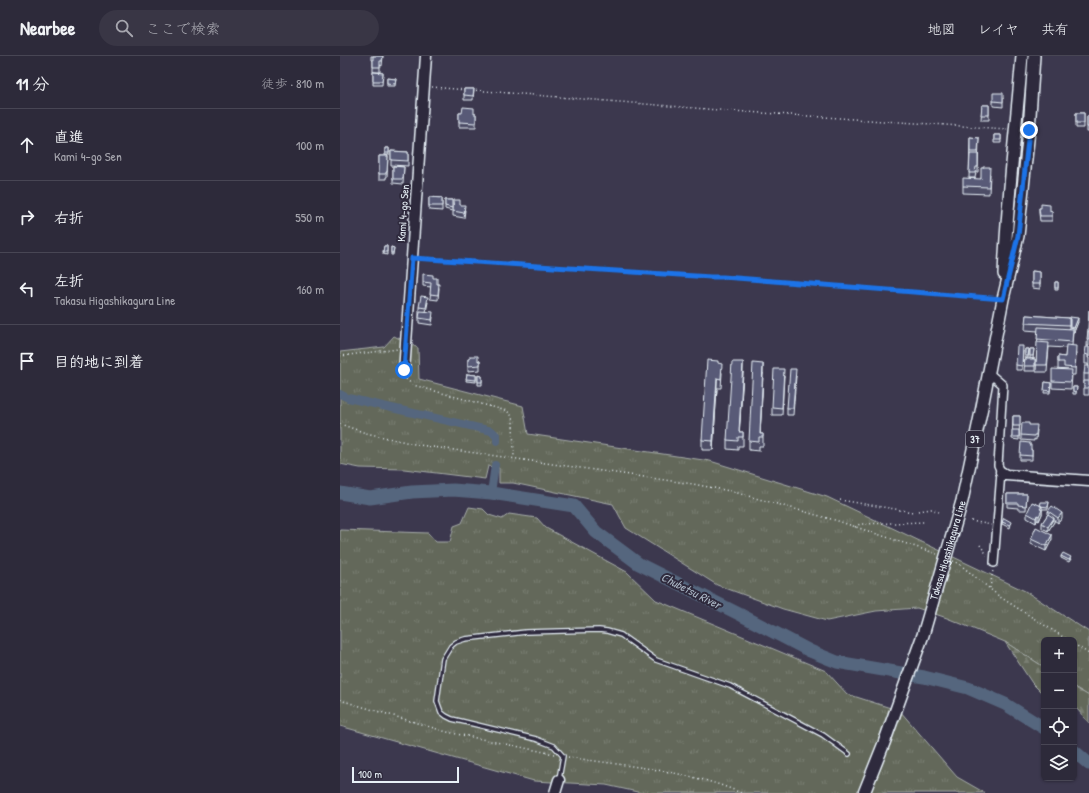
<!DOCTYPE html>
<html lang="ja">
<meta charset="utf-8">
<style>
:root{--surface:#2d2a3a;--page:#393645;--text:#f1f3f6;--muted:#a7a7af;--line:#484654}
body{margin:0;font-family:"Patrick Hand","Klee One",sans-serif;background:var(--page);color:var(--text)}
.controls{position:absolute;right:12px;bottom:12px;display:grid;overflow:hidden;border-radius:6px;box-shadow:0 1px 3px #0004}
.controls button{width:36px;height:36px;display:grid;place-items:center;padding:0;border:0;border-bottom:1px solid var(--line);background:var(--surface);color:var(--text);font:20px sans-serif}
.scale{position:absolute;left:12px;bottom:10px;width:107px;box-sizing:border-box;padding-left:4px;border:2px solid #e8f1f8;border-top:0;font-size:11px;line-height:14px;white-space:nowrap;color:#e8f1f8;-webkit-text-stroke:3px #2f2a3d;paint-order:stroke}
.stop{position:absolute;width:12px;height:12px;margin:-9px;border:3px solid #1a73e8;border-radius:50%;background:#fff}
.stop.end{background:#1a73e8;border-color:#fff;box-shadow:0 1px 4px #0008}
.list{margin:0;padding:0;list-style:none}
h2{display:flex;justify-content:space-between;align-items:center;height:52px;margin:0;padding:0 16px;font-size:17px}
h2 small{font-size:13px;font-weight:400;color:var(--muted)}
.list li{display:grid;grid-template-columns:26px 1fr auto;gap:12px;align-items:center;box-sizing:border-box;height:72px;padding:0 16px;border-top:1px solid var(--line)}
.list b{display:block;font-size:15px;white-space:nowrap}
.list p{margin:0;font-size:13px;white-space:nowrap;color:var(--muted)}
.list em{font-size:13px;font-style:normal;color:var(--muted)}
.icon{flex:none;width:22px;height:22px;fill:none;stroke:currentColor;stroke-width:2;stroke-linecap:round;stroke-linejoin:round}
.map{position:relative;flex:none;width:749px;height:737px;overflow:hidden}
header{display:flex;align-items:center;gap:24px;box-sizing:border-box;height:56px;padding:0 20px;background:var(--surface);border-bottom:1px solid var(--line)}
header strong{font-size:19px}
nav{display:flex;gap:22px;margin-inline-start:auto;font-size:14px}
.search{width:280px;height:36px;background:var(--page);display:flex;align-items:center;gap:10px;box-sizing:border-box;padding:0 14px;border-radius:22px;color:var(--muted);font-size:15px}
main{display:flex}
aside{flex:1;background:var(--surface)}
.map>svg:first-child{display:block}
.grass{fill:url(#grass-tufts);stroke:#a6aca9}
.forest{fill:url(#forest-firs);stroke:#a6aca9}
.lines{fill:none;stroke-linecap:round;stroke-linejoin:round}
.canal{stroke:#55667e;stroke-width:8}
.river{stroke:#55667e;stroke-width:13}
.lane-casing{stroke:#e8f1f8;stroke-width:6}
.street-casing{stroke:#e8f1f8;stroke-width:10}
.secondary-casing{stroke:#e8f1f8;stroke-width:13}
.primary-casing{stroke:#e8f1f8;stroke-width:14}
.path{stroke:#e8f1f8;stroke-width:1.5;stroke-dasharray:1 3;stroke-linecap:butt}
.lane{stroke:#2f2a3d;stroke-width:3.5}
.street{stroke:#2f2a3d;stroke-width:7}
.secondary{stroke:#2f2a3d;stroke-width:10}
.primary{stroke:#2f2a3d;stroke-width:11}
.wall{fill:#4d4d66;stroke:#e8f1f8}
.shaded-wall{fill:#3e3f53;stroke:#e8f1f8}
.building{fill:#595a77;stroke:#e8f1f8}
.route{stroke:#1a73e8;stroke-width:5}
.labels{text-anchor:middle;stroke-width:4;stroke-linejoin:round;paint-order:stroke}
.shield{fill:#2f2a3d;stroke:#b0b5c0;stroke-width:1}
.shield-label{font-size:10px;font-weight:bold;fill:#e8f1f8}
.street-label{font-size:11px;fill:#e8f1f8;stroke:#2f2a3d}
.water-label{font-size:12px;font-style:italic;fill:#adb9c7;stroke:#2f2a3d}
</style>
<header>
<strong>Nearbee</strong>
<div class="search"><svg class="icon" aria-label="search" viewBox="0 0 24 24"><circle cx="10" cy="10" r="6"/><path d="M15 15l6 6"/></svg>ここで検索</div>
<nav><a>地図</a><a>レイヤ</a><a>共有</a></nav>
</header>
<main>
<aside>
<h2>11 分<small>徒歩 · 810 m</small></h2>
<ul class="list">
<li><svg class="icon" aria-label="ahead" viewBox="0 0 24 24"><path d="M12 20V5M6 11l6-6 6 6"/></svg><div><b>直進</b><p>Kami 4-go Sen</p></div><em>100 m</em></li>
<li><svg class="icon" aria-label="right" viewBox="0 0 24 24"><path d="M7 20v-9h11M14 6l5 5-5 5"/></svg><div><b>右折</b></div><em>550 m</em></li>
<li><svg class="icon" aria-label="left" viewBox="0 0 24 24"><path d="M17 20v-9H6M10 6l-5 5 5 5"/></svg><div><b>左折</b><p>Takasu Higashikagura Line</p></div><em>160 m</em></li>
<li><svg class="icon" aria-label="arrive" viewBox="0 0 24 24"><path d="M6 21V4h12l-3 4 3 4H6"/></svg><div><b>目的地に到着</b></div></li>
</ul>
</aside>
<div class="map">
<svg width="749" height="737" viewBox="0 0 749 737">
<defs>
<pattern id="grass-tufts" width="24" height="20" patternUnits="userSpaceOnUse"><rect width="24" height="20" fill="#63685a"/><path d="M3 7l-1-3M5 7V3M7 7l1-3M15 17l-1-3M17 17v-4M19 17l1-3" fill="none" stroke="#797e72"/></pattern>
<pattern id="forest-firs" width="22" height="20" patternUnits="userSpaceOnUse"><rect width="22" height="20" fill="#63685a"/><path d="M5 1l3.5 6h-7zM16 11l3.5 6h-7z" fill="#797e72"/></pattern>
</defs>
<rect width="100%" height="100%" fill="#3c384e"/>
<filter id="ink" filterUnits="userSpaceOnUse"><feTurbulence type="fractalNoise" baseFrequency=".025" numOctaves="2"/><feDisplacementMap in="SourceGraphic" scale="8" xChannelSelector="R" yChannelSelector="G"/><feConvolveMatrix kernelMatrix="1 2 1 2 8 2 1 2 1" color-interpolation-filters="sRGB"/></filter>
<g filter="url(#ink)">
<path class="grass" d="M 54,280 L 78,292 L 79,323 L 183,350 L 188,378 L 370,405 L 487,441 L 685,535 L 749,576 L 749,640 L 734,631 L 734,584 L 704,584 L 704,611 L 665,586 L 607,562 L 577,552 L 536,555 L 487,565 L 443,553 L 377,529 L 286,472 L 273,448 L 173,427 L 159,427 L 159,412 L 148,410 L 145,423 L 64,413 L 20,412 L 0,408 L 0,296 L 44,291 Z
M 129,451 L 143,453 L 149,459 L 162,463 L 169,458 L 197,462 L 206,472 L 287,516 L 316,544 L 486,615 L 507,638 L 560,655 L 617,721 L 645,737 L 302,737 L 266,729 L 194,725 L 0,670 L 0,474 L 88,477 L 96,486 L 110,486 L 114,470 L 122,467 Z"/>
<path class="forest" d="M 665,586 L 704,611 L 704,639 L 692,627 Z
M 734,631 L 749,640 L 749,667 L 737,653 L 734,652 Z"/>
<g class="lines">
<path class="canal" d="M 0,338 L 8,342 L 152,375 L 157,380 L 157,385
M 151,437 L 155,409"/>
<path class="river" d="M 0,437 L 30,442 L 72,436 L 113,434 L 151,437 L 234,450 L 256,476 L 299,508 L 401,559 L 470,595 L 497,606 L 584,621 L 628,632 L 665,648 L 704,672
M 734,695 L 749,708"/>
<g class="lane-casing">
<path id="lane" d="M 219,723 L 223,700 L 214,690 L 196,683 L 112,663 L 106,660 L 101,656 L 97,645 L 103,603 L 111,590 L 116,586 L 125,583 L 186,576 L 259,574 L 267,575 L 281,579 L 316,604 L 390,630 L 483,679 L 509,698"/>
</g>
<g class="street-casing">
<path id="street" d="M 649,317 L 663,329 L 658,409 L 661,416 L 654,507"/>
</g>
<g class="secondary-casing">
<path id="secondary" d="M 64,316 L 86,0
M 661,416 L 666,419 L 749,425
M 215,737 L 219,724"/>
</g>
<g class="primary-casing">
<g id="primary">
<path d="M 664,218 C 667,145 676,73 682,0"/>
<path id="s1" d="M 524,737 L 544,687 L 583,579 L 622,445 L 642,351 L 663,243 L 678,180 L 689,74 L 694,0"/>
</g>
</g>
<path class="path" d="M 92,31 L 126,34
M 132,34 L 391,55 L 667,73
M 80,202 L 371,221 L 383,221 L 655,242
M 0,300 L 58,293
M 66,323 L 73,329 L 167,355 L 171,359 L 173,365 L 174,402
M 0,368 L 26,377 L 79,389 L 353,428 L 390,435 L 498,465 L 597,498
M 500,444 L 573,456 L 591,453 L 599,456
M 631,465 L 651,469
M 515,471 L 520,468 L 586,466
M 640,489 L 647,499
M 613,505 L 618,507 L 660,541 L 728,584
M 650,532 L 653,514
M 734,588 L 749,598
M 0,644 L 107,676 L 214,698
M 228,701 C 284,710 349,714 401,737"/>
<use href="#lane" class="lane"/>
<use href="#street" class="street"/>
<use href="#secondary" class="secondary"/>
<use href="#primary" class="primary"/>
</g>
<path class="wall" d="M 31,0 L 43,0 L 42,10 L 40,9 L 40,16 L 33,16 L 33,4 L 31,4 Z
M 33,16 L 43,17 L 42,29 L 33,29 Z
M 47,22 L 56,23 L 55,30 L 47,30 Z
M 124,33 L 134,33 L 133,44 L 124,44 Z
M 663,42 L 663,51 L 653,50 L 653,45 Z
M 642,49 L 649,49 L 649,64 L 641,64 Z
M 119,57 L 136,58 L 136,71 L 119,71 Z
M 736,57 L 744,57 L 744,72 L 736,72 Z
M 747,60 L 749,60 L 749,76 L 747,76 Z
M 654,79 L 661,79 L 661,87 L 654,87 Z
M 630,81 L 639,82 L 638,116 L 636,116 L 635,122 L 629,122 Z
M 45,92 L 49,92 L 49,99 L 45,99 Z
M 51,95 L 68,96 L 68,110 L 51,109 Z
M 39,100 L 48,100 L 47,121 L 46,121 L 46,123 L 39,123 Z
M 53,110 L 64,111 L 63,128 L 53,127 Z
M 643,112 L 650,118 L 649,138 L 623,137 L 623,130 L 641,123 Z
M 89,141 L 102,142 L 102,155 L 89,154 Z
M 105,144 L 112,144 L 112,155 L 105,153 Z
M 699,152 L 712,155 L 712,165 L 700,165 L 699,157 Z
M 125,154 L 124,162 L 113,160 L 113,155 Z
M 44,190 L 47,190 L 47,199 L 43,198 Z
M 51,191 L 54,192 L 53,199 L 51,199 Z
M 692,215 L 700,216 L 700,233 L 692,232 Z
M 93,222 L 97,228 L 99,232 L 98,244 L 90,243 L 91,231 L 83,230 L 83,226 Z
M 715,226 L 718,226 L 718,234 L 715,234 Z
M 88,246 L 86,256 L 93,261 L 92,269 L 79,267 L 79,251 Z
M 749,254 L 749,290 L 747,290 Z
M 686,259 L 729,262 L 729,273 L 730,273 L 730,261 L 738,266 L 734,276 L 733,276 L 732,290 L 736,297 L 735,319 L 732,319 L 731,333 L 712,332 L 712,325 L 718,313 L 718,300 L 725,301 L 726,292 L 709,291 L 707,316 L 696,316 L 698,275 L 685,274 Z
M 749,291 L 749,339 L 744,339 L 744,318 L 748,310 L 748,308 L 745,308 L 745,298 Z
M 685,293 L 689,293 L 688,302 L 685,302 Z
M 690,293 L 694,293 L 693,303 L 690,303 Z
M 683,295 L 682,314 L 676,314 L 676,309 Z
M 128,303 L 140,305 L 140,314 L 128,315 Z
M 685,303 L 695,303 L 695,315 L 684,315 Z
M 378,307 L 382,317 L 381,332 L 377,332 L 373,394 L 362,394 L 362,384 Z
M 403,316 L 399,376 L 403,376 L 403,390 L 398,390 L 398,394 L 387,393 L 387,384 Z
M 423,317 L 420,378 L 423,378 L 423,390 L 419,390 L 419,395 L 409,394 L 409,385 Z
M 127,318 L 136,319 L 136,326 L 126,325 Z
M 138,319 L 142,320 L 142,329 L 138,329 Z
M 444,320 L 442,359 L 432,359 L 432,351 Z
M 456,320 L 453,359 L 447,359 L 447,352 Z
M 705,326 L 711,327 L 710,337 L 704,337 Z
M 733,331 L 737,331 L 736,338 L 733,338 Z
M 673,360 L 680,360 L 679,384 L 672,383 Z
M 689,369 L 697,374 L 696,384 L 694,383 L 694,385 L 681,384 L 681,379 Z
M 690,389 L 691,394 L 692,394 L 692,404 L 680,404 L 680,399 Z
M 667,438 L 687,438 L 686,454 L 678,454 L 678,452 L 667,451 Z
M 709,446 L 708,453 L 702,453 L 702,458 L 699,465 L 697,464 L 696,467 L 687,462 L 687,457 L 700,450 Z
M 708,455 L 722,462 L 718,467 L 714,464 L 714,466 L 708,475 L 702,472 L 702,467 L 708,458 Z
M 662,466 L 671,468 L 670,472 L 662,468 Z
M 691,483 L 712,483 L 706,495 L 691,488 Z
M 721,500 L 731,503 L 729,506 L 721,502 Z"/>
<path class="shaded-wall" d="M 738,262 L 738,266 L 734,276 L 734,272 Z
M 403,306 L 403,316 L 399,381 Z
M 423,308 L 423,317 L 420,381 Z
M 377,322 L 377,332 L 373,394 L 373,385 Z
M 702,450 L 702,458 L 699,465 L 699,460 L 700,453 Z
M 722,457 L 722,462 L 718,467 L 718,462 Z
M 697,459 L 697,464 L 696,467 L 696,462 Z
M 714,462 L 714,466 L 708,475 L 708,471 Z
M 712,479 L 712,483 L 706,495 L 706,490 Z"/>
<path class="building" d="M 33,0 L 43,0 L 42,5 L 40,5 L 40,11 L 33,11 Z
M 33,16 L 43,17 L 42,25 L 33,25 Z
M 47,22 L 56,23 L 55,28 L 47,27 Z
M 124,33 L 134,33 L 133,40 L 124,39 Z
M 653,37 L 663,37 L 663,46 L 653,45 Z
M 642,49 L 649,49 L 649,59 L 641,59 Z
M 123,51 L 134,52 L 134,58 L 136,58 L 136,67 L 119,66 L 119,57 L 122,57 Z
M 736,57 L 744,57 L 744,67 L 736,67 Z
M 747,60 L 749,60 L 749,71 L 747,71 Z
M 654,79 L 661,79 L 661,84 L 654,84 Z
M 630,81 L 639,82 L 638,96 L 630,96 Z
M 45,92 L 49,92 L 49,97 L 45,97 Z
M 51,95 L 68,96 L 68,105 L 51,104 Z
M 630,98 L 638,98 L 638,111 L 636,111 L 635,117 L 629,117 Z
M 39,100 L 48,100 L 47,116 L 46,116 L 46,118 L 39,118 Z
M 53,110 L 64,111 L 63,123 L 53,123 Z
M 643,111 L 650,111 L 649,131 L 623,130 L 623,122 L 641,123 L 641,112 L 643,112 Z
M 89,141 L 102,142 L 102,150 L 89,150 Z
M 105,144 L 112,144 L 112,152 L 105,150 Z
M 114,144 L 120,144 L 120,149 L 125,149 L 124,157 L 113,155 Z
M 701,148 L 710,149 L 710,155 L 712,155 L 712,160 L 700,160 L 699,152 L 701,152 Z
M 44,190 L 47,190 L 47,196 L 43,196 Z
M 51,191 L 54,192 L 53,197 L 51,197 Z
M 692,215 L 700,216 L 700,228 L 692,228 Z
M 83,218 L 93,219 L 93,222 L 97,222 L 97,228 L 99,228 L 98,239 L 90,238 L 91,227 L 83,226 Z
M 715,226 L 718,226 L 718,232 L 715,232 Z
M 81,240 L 88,241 L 86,252 L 79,251 Z
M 80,255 L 93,256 L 92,264 L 79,262 Z
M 686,259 L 729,262 L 729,269 L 685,267 Z
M 730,261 L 738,262 L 734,272 L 730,271 Z
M 698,271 L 733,273 L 732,286 L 697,283 Z
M 748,275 L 749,275 L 749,283 L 747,283 Z
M 697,286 L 709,287 L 707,309 L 696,309 Z
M 726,289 L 736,290 L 735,312 L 724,311 L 724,306 L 718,306 L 718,300 L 725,301 Z
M 677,290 L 683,290 L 682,310 L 676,309 Z
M 746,291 L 749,291 L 749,302 L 748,302 L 748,299 L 745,298 Z
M 685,293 L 689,293 L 688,300 L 685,300 Z
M 690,293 L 694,293 L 693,300 L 690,300 Z
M 130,300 L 138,300 L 138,305 L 140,305 L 140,309 L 128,310 L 128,303 L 130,303 Z
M 685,303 L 695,303 L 695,310 L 684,310 Z
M 367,304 L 378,305 L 378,307 L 382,308 L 381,323 L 377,322 L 373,385 L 362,384 Z
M 392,306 L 403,306 L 399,376 L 403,376 L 403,381 L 398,381 L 398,385 L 387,384 Z
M 413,307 L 423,308 L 420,378 L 423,378 L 423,381 L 419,381 L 419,386 L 409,385 Z
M 745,310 L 749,310 L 749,318 L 744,318 Z
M 434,313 L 444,313 L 442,352 L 432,351 Z
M 450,313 L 456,313 L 453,352 L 447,352 Z
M 712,313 L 732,314 L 731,326 L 712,325 Z
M 127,318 L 136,319 L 136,324 L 126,323 Z
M 138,319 L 142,320 L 142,326 L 138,326 Z
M 744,325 L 749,325 L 749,332 L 744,332 Z
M 705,326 L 711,327 L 710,335 L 704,334 Z
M 733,331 L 737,331 L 736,336 L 733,335 Z
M 673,360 L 680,360 L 680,370 L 673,370 Z
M 682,367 L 689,367 L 689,369 L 697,369 L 696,379 L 694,379 L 694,380 L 681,379 Z
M 672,374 L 679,374 L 679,381 L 672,381 Z
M 681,386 L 690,387 L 690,389 L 691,389 L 691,394 L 692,394 L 692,400 L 680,399 Z
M 667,438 L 687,438 L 686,450 L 678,449 L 678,447 L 667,447 Z
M 692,446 L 702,450 L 700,453 L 702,454 L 699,460 L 697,459 L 696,462 L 687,457 Z
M 701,446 L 709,446 L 708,451 L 700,450 Z
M 712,450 L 722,457 L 718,462 L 708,455 Z
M 708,458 L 714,462 L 708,471 L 702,467 Z
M 664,462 L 671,466 L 670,469 L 662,466 Z
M 696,471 L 712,479 L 706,490 L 691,483 Z
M 723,497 L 731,501 L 729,504 L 721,500 Z"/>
</g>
<g class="lines" filter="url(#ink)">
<path class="route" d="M 64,314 L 72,202 L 371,221 L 383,221 L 663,243 L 678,180 L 689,74"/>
</g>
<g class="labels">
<rect class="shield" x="626" y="375" width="18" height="16" rx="3"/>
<g class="shield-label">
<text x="635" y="387">37</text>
</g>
<g class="street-label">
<text transform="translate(63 157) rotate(-86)" y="4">Kami 4-go Sen</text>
<text dy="4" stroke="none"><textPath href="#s1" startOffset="257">Takasu Higashikagura Line</textPath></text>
</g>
<g class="water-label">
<text transform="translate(351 535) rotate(27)" y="4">Chubetsu River</text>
</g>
</g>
</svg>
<div class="controls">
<button>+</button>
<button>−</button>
<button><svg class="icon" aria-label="locate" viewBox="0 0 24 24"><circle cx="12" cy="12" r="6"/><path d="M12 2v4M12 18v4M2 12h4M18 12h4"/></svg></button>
<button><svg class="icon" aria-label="layers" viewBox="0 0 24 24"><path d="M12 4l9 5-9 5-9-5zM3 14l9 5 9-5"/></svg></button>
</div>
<div class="scale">100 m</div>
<div class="stop" style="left:64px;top:314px"></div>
<div class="stop end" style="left:689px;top:74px"></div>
</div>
</main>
